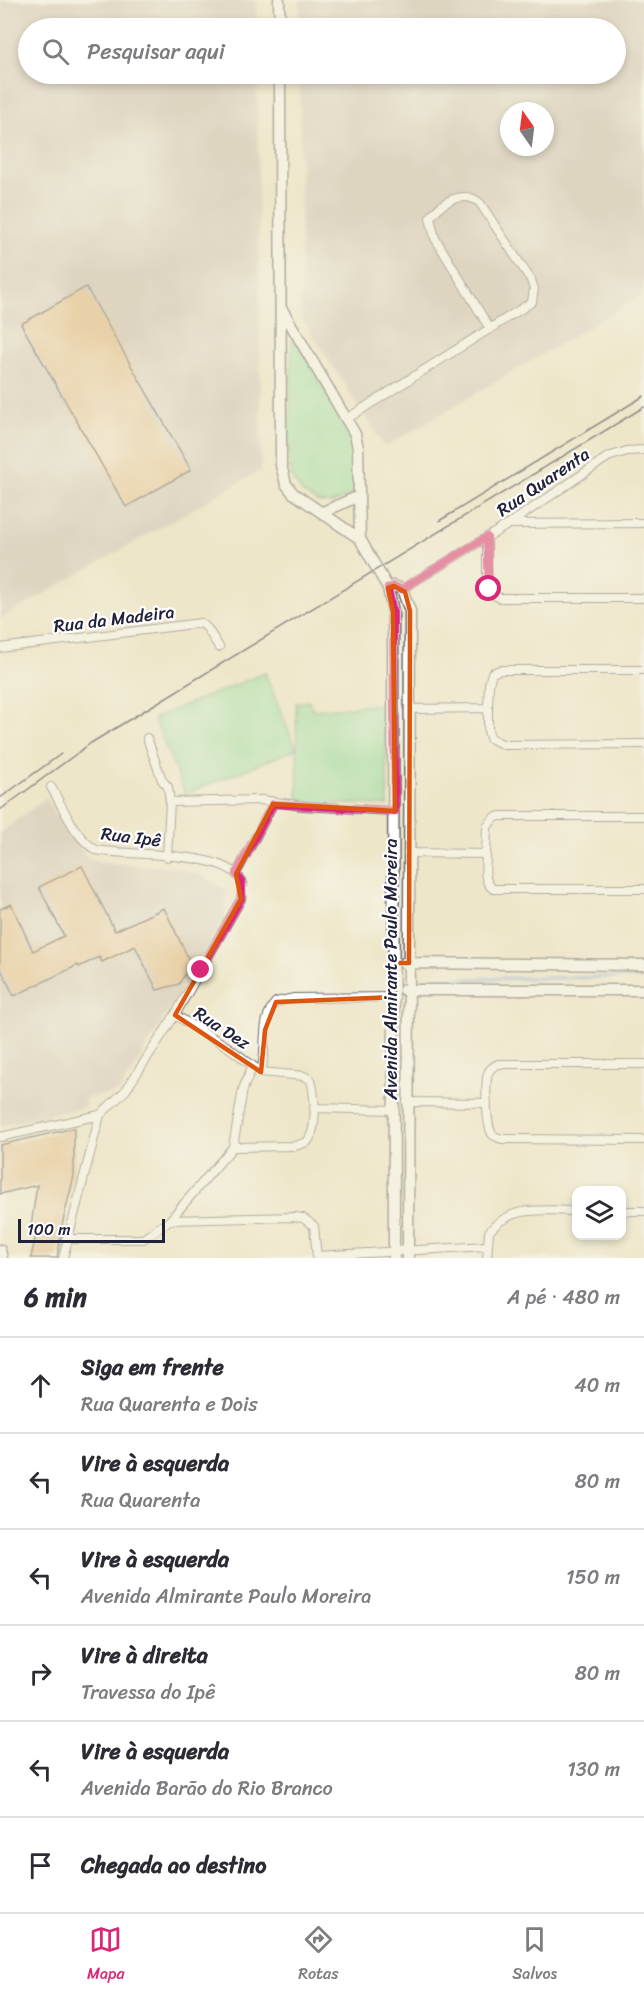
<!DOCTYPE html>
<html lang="pt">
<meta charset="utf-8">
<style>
:root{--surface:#fff;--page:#f7f7f7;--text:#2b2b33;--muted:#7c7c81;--line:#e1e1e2;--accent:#db2777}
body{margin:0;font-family:Sriracha,sans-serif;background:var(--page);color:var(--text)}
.controls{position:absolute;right:18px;bottom:18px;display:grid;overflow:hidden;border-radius:12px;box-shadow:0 3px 9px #0003}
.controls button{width:54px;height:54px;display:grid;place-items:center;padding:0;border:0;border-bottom:2px solid var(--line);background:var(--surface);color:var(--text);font:30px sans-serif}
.compass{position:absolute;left:500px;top:102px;width:54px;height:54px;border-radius:50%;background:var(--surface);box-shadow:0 3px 9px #0003;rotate:346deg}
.scale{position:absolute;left:18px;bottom:15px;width:147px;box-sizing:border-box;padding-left:6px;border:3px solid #22223b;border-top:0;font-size:16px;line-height:21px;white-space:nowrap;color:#22223b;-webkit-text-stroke:4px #fff;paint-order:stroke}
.stop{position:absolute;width:18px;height:18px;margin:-14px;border:4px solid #db2777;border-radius:50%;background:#fff}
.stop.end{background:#db2777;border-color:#fff;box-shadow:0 2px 6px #0008}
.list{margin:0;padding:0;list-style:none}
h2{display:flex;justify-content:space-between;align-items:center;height:78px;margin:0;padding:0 24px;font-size:26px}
h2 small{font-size:20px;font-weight:400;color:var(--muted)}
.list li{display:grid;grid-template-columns:39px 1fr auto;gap:18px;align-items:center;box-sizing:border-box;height:96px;padding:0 24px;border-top:2px solid var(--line)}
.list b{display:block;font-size:22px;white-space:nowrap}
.list p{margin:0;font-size:20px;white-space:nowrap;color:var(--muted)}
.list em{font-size:20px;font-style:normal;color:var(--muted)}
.icon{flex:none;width:33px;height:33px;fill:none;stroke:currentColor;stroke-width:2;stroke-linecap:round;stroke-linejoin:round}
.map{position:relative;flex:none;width:644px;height:1258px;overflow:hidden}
.search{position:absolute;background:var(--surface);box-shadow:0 3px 9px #0003;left:18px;right:18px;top:18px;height:66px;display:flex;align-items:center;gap:15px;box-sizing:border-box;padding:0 21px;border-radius:33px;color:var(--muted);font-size:22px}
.sheet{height:654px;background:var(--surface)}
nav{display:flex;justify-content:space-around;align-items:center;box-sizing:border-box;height:84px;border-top:2px solid var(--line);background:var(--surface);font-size:16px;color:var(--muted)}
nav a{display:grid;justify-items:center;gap:3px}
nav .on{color:var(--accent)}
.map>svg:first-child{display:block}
.industrial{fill:#ccc2b9;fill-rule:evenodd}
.park{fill:#8add9e;stroke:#56806c;stroke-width:1.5}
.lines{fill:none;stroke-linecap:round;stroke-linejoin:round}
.stream{stroke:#6fa1da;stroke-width:3}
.building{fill:#e3b780}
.street-casing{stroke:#69676c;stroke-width:10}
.secondary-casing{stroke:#69676c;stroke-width:13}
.street{stroke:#fff;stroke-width:8}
.secondary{stroke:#fff;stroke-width:10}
.tram{stroke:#22223b;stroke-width:1.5}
.route{stroke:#db2777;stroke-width:8}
.marked{fill:none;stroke:#de560e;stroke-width:4.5;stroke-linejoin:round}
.labels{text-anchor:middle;stroke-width:4.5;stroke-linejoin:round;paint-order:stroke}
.street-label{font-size:18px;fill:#22223b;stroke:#fff}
</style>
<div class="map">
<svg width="644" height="1258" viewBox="0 0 644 1258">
<rect width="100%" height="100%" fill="#fff"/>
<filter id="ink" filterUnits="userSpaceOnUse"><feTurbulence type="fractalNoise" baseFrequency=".0167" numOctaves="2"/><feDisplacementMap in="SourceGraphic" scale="12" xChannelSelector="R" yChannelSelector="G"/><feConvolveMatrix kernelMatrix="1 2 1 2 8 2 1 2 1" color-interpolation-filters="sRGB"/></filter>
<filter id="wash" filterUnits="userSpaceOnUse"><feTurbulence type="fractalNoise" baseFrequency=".008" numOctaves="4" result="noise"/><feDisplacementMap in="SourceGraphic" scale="24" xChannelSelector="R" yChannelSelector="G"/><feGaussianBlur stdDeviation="1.35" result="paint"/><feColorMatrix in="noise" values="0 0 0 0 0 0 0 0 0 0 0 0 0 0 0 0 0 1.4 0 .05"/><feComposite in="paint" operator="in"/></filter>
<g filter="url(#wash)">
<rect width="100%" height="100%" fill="#ede6c8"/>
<path class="industrial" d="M 0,0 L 256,0 L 257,28 L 28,28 L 28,74 L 257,74 L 261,470 L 0,619 Z
M 300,0 L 644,0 L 644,294 L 385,447 L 301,317 L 300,74 L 616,74 L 616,28 L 300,28 ZM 509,111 L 545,111 L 545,147 L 509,147 Z
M 46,798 L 85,856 L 100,863 L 176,868 L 201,875 L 226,890 L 225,918 L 119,1092 L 85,1098 L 85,1107 L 0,1126 L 0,833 Z"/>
<path class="park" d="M 292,335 L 355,439 L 354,494 L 331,504 L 317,502 L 303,493 L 293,480 L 289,461 Z
M 265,673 L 296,749 L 185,794 L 154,718 Z
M 308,701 L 314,710 L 384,704 L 388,805 L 307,803 L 298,799 L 296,703 Z"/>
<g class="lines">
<path class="stream" d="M 427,979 L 644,977"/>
</g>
<g id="blocks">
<path class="building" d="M 86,287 L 191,470 L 126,507 L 21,324 Z
M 82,866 L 115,931 L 164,908 L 191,964 L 179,984 L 157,990 L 135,946 L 102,962 L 99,957 L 79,967 L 78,965 L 14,996 L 0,967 L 0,909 L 11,904 L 33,951 L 64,936 L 39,887 Z
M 74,1128 L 74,1176 L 63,1221 L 57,1258 L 31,1258 L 36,1234 L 30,1233 L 37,1185 L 0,1194 L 0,1145 Z"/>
</g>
</g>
<g filter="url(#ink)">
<use href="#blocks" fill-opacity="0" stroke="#69676c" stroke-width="1.5"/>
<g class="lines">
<g class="street-casing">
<path id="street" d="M 348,418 L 532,302 L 534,289 L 531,280 L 480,203 C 463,189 441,202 430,218 L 435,238 L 490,329
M 510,524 L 644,523
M 487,537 L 487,583 L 492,594 L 500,598 L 644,598
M 402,589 L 509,524 L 608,457 L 627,451 L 644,450
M 0,648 L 201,623 L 207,628 L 219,647
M 488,708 L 488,730 L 490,738 L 504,745 L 644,744
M 409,709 L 488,708 L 489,684 L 492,673 L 500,670 L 644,670
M 147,738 L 162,780 L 168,787 L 170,802 L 167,857
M 51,787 C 63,807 75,838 96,850 C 125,856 230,850 241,881 C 243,887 242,893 241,899 L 175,1015 L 126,1090 L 100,1115 L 63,1258
M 170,802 L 262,800 L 303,806 L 395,811
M 408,853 L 486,854 L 487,827 L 494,818 L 500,816 L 644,816
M 486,854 C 486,867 482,880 493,889 L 644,889
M 236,874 L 273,804
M 175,1015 L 228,1047 L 261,1072 L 304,1076 L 311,1080 C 315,1096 318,1129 307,1142 L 295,1146 L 233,1147
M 644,1064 L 498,1064 C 494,1066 490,1068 488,1073 C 485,1083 486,1129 493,1135 C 494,1136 501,1139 502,1139 L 644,1140
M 261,1072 C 268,1051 259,1019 276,1002 L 294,998 L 395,997
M 407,1102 L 487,1103
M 314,1108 L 394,1110
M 0,1137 L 100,1115
M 622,1211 L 644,1211
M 170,1220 L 233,1147 L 243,1089 L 252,1067
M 66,1239 L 143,1239 L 170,1220 L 294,1217 L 303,1218 L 314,1226 L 317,1258
M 317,1256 L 486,1246
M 487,1258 L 489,1232 C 511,1204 545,1211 576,1211"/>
</g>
<g class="secondary-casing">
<path id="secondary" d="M 279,0 L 280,28
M 280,74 L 281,465 L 286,484 L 293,493 L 360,539
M 283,311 L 355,434 L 358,448 L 360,539 L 388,588 L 393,612 L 394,1258
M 323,512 L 359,496
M 388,588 L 394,586 L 402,589 L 410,611 L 408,1258
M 404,963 L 644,965
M 404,990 L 644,990
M 0,1250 L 2,1258"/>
</g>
<use href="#street" class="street"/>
<use href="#secondary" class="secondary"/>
<path class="tram" d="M 439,521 L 644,396
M 0,798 L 61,754
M 0,810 L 91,743 L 644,407"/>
</g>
</g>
<g class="lines" filter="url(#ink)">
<path class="route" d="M 201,970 L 241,899 L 241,880 L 236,874 L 273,804 L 395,811 L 393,612 L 388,588 L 394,586 L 402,589 L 487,537 L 489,589"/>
</g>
<path d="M0 0H644V1258H0ZM 394,586 L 405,592 L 410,611 L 409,963 L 395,963 L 395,997 L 276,1002 L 265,1030 L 261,1072 L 175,1015 L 241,899 L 236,874 L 273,804 L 395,811 L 393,612 L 388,588 Z" fill="#ede6c8" fill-opacity=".55" fill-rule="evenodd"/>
<path class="marked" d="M 394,586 L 405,592 L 410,611 L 409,963 L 395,963 L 395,997 L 276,1002 L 265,1030 L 261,1072 L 175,1015 L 241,899 L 236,874 L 273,804 L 395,811 L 393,612 L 388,588 Z"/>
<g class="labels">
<g class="street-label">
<text transform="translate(543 482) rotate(-34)" y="6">Rua Quarenta</text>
<text transform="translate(114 619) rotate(-7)" y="6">Rua da Madeira</text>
<text transform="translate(131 837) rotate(7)" y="6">Rua Ipê</text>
<text transform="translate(391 969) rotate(-90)" y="6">Avenida Almirante Paulo Moreira</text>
<text transform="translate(222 1028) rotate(33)" y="6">Rua Dez</text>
</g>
</g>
</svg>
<div class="controls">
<button><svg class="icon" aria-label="layers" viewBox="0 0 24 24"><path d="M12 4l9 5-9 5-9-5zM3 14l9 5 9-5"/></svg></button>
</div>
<svg class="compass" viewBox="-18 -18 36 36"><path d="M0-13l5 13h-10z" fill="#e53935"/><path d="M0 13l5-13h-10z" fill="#7c7c81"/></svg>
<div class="scale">100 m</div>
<div class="stop" style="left:489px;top:589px"></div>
<div class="stop end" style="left:201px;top:970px"></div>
<div class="search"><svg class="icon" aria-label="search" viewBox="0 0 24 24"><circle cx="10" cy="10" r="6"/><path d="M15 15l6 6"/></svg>Pesquisar aqui</div>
</div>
<section class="sheet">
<h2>6 min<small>A pé · 480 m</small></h2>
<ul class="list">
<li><svg class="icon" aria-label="ahead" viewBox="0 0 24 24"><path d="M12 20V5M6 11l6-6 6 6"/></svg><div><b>Siga em frente</b><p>Rua Quarenta e Dois</p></div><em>40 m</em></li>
<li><svg class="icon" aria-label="left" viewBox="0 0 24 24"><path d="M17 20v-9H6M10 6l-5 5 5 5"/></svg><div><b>Vire à esquerda</b><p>Rua Quarenta</p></div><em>80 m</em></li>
<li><svg class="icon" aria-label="left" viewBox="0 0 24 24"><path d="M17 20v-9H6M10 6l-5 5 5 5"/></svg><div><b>Vire à esquerda</b><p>Avenida Almirante Paulo Moreira</p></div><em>150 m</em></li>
<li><svg class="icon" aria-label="right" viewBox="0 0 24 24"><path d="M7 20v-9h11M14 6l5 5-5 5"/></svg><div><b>Vire à direita</b><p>Travessa do Ipê</p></div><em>80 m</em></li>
<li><svg class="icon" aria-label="left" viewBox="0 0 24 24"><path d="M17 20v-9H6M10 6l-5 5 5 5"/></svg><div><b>Vire à esquerda</b><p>Avenida Barão do Rio Branco</p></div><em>130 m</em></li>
<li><svg class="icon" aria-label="arrive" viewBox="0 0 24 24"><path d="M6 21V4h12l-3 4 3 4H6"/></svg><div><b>Chegada ao destino</b></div></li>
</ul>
</section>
<nav>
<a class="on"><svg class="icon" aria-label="map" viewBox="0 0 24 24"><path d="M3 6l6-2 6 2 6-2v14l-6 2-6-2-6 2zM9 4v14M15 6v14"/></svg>Mapa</a>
<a><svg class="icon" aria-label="directions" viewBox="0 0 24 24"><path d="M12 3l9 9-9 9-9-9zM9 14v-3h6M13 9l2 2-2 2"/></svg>Rotas</a>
<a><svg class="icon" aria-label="saved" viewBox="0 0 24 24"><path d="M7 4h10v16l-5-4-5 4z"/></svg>Salvos</a>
</nav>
